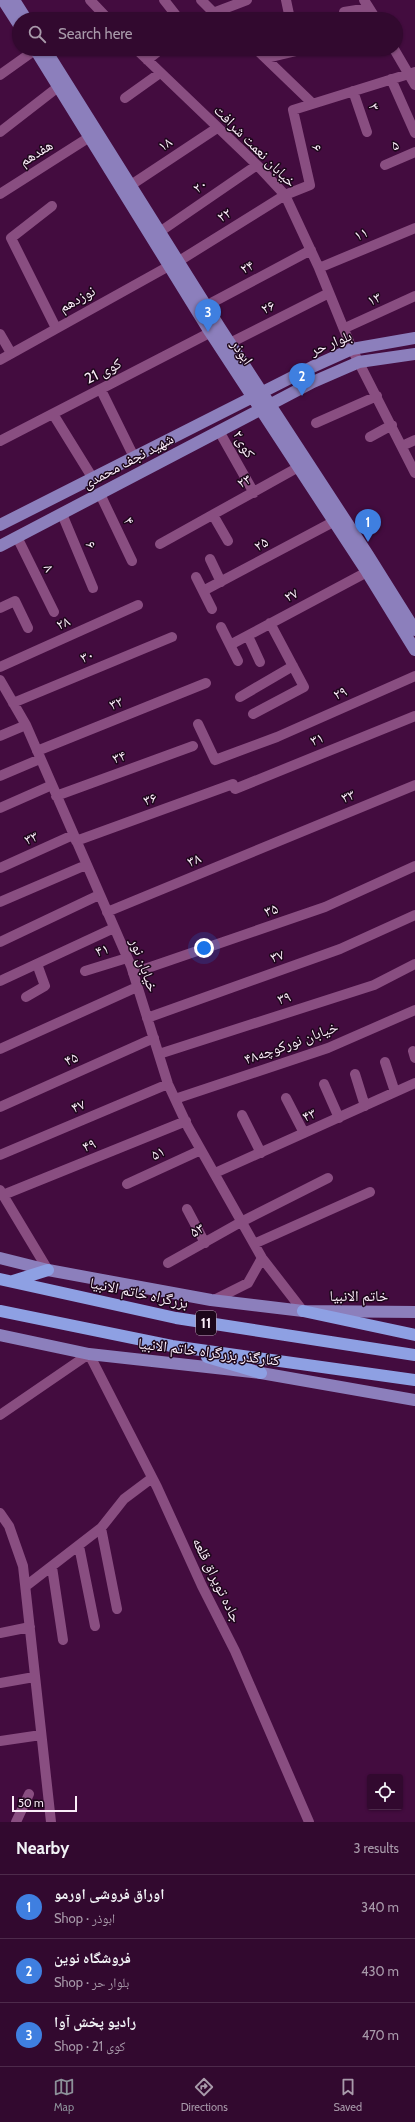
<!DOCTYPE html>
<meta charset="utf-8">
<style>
:root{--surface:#32092f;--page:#3a1237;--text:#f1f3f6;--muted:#a89aaa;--line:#4d2a4b;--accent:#8c9099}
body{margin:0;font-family:Cabin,"Noto Naskh Arabic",sans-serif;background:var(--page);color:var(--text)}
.controls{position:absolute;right:12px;bottom:12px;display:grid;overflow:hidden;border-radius:4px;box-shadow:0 1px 3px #0004}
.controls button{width:36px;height:36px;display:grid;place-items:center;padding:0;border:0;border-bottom:1px solid var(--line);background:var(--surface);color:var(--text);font:20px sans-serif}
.scale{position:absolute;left:12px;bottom:10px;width:65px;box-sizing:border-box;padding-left:4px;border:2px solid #fbedf9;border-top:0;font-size:11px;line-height:14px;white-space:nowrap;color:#fbedf9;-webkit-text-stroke:3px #1d071b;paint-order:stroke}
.you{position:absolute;left:204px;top:948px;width:14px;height:14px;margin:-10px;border:3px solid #fff;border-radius:50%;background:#1a73e8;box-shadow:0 0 0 6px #1a73e833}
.badge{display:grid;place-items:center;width:26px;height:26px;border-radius:50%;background:var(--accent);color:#fff;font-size:13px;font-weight:700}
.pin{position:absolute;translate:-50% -33px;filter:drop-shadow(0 1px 2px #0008)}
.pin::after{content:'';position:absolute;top:21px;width:14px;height:12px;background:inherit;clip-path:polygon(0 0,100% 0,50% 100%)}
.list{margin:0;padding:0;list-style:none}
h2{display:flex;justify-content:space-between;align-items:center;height:52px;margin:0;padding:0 16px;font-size:17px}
h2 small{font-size:13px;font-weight:400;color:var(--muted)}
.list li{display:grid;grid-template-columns:26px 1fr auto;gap:12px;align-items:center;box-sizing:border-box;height:64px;padding:0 16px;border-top:1px solid var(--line)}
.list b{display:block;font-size:15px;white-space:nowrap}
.list p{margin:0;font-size:13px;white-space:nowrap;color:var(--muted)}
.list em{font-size:13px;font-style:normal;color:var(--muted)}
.icon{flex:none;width:22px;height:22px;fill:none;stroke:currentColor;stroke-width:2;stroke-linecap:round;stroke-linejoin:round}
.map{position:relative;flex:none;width:415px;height:1822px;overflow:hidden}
.search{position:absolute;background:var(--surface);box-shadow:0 1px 3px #0004;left:12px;right:12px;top:12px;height:44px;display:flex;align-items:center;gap:10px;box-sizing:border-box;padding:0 14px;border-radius:22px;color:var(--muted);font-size:15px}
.sheet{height:244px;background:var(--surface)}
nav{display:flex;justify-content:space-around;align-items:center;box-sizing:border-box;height:56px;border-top:1px solid var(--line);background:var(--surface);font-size:11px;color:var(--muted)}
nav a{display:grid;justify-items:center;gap:2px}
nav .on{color:var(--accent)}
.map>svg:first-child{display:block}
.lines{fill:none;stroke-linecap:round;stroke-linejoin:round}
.minor{stroke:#894e81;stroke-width:10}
.major{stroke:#8c7fbc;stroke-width:12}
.highway{stroke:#8ea0e3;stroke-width:12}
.labels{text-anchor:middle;stroke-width:3;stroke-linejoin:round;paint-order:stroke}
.shield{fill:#1d071b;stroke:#b8a8b6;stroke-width:1}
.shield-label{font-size:14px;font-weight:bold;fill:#fbedf9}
.street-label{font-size:15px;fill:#fbedf9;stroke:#1d071b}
</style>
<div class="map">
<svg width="415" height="1822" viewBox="0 0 415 1822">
<rect width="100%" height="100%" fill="#430c3f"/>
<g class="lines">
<path class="minor" d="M 90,0 L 108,19
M 164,0 L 179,19
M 201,0 L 220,19
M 286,0 L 290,19
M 364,0 L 376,19
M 344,12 L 369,8
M 204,19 L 213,13 L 247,0
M 136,49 L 257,165 L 285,195 L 319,268 L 352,349 L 415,473
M 256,49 L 312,103
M 394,49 L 415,85
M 267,58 L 305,49
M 147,60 L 161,49
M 0,75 L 35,50
M 391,79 L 415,133
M 353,91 L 367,132
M 125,98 L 160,73
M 0,132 L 58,87
M 385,165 L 415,152
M 131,185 L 217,128
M 0,194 L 88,138
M 52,206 L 11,238 L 56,328
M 161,231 L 257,165
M 179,261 L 285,195 L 310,185 L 293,110 L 415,72
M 319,268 L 415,228
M 200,309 L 311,250
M 345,328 L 415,296
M 0,334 L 11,353
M 224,346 L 329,293
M 0,360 L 169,266
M 101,390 L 134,457
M 53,414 L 92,477
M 316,423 L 377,396
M 219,431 L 254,493
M 370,437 L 392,425
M 0,441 L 217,329
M 402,446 L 415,440
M 100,494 L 132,561
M 62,514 L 93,588
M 213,515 L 228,541
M 17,537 L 54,612
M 160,544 L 304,464
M 210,559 L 221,582
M 196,577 L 212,609
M 203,591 L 333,522
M 0,608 L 15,601 L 28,628
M 221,627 L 238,661
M 248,636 L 260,662
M 230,645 L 367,572
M 0,667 L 138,605
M 0,680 L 26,725 L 131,966 L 168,1084 L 188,1127 L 262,1258 L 303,1311
M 240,697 L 293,666
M 13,703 L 172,637
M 253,714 L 304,687 L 270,623
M 198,724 L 215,760 L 277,737 L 415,676
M 0,736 L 26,725
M 37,751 L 206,683
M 0,776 L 40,759
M 56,796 L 193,746
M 0,808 L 52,785
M 76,841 L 233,784 L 235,789 L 415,716
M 0,868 L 73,835
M 0,902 L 86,865
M 107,912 L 415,785
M 0,942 L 99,895
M 85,971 L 127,958
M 133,973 L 325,907 L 415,866
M 0,981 L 114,928
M 26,997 L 45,986 L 37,964
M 147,1018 L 340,949 L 415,915
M 0,1049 L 137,987
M 413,1051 L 415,1058
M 159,1054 L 374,985 L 415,964
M 385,1062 L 395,1092
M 355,1074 L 365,1106
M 324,1084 L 339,1118
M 286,1098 L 304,1133
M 175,1099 L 328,1048 L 415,1010
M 0,1107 L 154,1038
M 242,1115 L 261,1153
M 0,1155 L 168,1084
M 215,1173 L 415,1083
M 127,1184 L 201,1150
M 0,1190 L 48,1270
M 3,1195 L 186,1121
M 187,1209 L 205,1243
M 256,1243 L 370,1192
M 168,1263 L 241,1222 L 328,1178
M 214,1300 L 248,1283 L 262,1258
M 0,1415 L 89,1354 L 157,1487 L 202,1586 L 235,1651 L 309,1822
M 0,1513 L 9,1526 L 23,1566 L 51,1822
M 101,1528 L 117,1609
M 79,1546 L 95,1626
M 52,1567 L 63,1640
M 26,1586 L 101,1528 L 124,1499 L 152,1478
M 0,1633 L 30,1627
M 0,1683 L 34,1677
M 0,1741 L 41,1735
M 16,1822 L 29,1794"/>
<path class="major" d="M 3,0 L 19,25
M 14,0 L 26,19
M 35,49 L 210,332 L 367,572 L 415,650
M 45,49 L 220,328 L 368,555 L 415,630
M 0,525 L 312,367 L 352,349 L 415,338
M 0,546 L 313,382 L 359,362 L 415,354
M 0,1258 L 48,1270 L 211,1300 L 303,1311 L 415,1312
M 0,1335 L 89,1354 L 261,1373 L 415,1400"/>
<path class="highway" d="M 0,1279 L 176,1318 L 415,1355
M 13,1281 L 48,1270
M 0,1311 L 172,1346 L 415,1380
M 303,1311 L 415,1335
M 207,1357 L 261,1373"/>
</g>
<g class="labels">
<rect class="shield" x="196" y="1311" width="20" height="24" rx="3"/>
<g class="shield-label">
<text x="206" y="1328">11</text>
</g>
<g class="street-label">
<text transform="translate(374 107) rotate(72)" y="5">۳</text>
<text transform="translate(165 144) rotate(-34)" y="5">۱۸</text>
<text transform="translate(395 145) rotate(-22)" y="5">۵</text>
<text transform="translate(255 146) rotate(45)" y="5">خیابان نعمت شرافت</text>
<text transform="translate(317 148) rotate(77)" y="5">۶</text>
<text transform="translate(36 153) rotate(-32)" y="5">هفدهم</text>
<text transform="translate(200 186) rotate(-35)" y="5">۲۰</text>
<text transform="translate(224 215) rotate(-32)" y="5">۲۲</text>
<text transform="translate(361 234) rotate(-23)" y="5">۱۱</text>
<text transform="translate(247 267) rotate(-28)" y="5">۲۴</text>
<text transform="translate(77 299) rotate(-29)" y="5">نوزدهم</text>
<text transform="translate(374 299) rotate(-24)" y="5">۱۳</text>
<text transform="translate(268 307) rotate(-27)" y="5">۲۶</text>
<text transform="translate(331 343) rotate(-22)" y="5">بلوار حر</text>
<text transform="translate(242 352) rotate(56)" y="5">ابوذر</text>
<text transform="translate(103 371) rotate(-27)" y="5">کوی 21</text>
<text transform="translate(244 444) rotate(61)" y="5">کوی۲</text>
<text transform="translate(128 461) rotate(-28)" y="5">شهید نجف محمدی</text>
<text transform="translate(244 481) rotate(-29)" y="5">۲۳</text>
<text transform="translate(129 521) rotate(65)" y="5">۴</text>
<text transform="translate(261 544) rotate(-29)" y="5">۲۵</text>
<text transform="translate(91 545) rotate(67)" y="5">۶</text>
<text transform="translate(49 568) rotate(64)" y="5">۸</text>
<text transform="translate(291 595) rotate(-28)" y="5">۲۷</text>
<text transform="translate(63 623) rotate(-24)" y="5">۲۸</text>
<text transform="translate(87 656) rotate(-22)" y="5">۳۰</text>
<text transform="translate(340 693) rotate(-24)" y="5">۲۹</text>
<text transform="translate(116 703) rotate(-22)" y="5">۳۲</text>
<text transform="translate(317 739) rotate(-22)" y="5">۳۱</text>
<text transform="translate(119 757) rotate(-20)" y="5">۳۴</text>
<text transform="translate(348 796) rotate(-22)" y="5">۳۳</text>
<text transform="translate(150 799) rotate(-20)" y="5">۳۶</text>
<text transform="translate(31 838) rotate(-24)" y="5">۳۳</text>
<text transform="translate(194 860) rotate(-23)" y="5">۳۸</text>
<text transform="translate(271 910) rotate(-19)" y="5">۳۵</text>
<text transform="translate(102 950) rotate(-17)" y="5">۴۱</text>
<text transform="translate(277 956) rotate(-20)" y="5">۳۷</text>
<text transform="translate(144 965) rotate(70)" y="5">خیابان نور</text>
<text transform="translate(284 998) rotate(-18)" y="5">۳۹</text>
<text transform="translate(291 1043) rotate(-20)" y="5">خیابان نورکوچه۴۸</text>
<text transform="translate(71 1059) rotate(-24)" y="5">۴۵</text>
<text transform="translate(78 1106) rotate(-23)" y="5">۴۷</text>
<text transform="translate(309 1115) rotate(-24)" y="5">۴۳</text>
<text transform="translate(89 1145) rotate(-22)" y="5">۴۹</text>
<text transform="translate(158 1153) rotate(-25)" y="5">۵۱</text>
<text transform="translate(197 1230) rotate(-29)" y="5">۵۳</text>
<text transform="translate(139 1293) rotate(12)" y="5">بزرگراه خاتم الانبیا</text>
<text x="359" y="1301">خاتم الانبیا</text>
<text transform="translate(209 1352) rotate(7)" y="5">کنارگذر بزرگراه خاتم الانبیا</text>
<text transform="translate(217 1580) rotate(64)" y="5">جاده توپراق قلعه</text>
</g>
</g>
</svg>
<div class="controls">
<button><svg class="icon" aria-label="locate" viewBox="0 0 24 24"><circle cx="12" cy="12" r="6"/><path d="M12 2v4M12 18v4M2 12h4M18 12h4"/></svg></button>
</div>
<div class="scale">50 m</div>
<div class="you"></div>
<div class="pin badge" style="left:368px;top:542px;background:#3f7fe0">1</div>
<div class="pin badge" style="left:302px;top:396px;background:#3f7fe0">2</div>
<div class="pin badge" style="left:208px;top:332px;background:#3f7fe0">3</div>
<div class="search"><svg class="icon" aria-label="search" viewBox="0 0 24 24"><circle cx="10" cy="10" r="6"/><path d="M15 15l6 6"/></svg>Search here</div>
</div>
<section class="sheet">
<h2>Nearby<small>3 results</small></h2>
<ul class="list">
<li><span class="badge" style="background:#3f7fe0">1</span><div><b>اوراق فروشی اورمو</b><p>Shop · ابوذر</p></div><em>340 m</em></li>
<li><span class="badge" style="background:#3f7fe0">2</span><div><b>فروشگاه نوین</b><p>Shop · بلوار حر</p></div><em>430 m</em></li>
<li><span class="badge" style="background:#3f7fe0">3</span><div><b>رادیو پخش آوا</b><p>Shop · کوی 21</p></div><em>470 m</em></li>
</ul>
</section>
<nav>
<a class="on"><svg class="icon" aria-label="map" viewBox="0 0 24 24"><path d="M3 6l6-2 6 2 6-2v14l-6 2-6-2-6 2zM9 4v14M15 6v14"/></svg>Map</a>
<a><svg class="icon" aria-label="directions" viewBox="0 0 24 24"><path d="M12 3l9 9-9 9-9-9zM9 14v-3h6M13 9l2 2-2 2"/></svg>Directions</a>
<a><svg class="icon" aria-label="saved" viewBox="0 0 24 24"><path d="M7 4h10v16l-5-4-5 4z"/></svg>Saved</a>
</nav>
